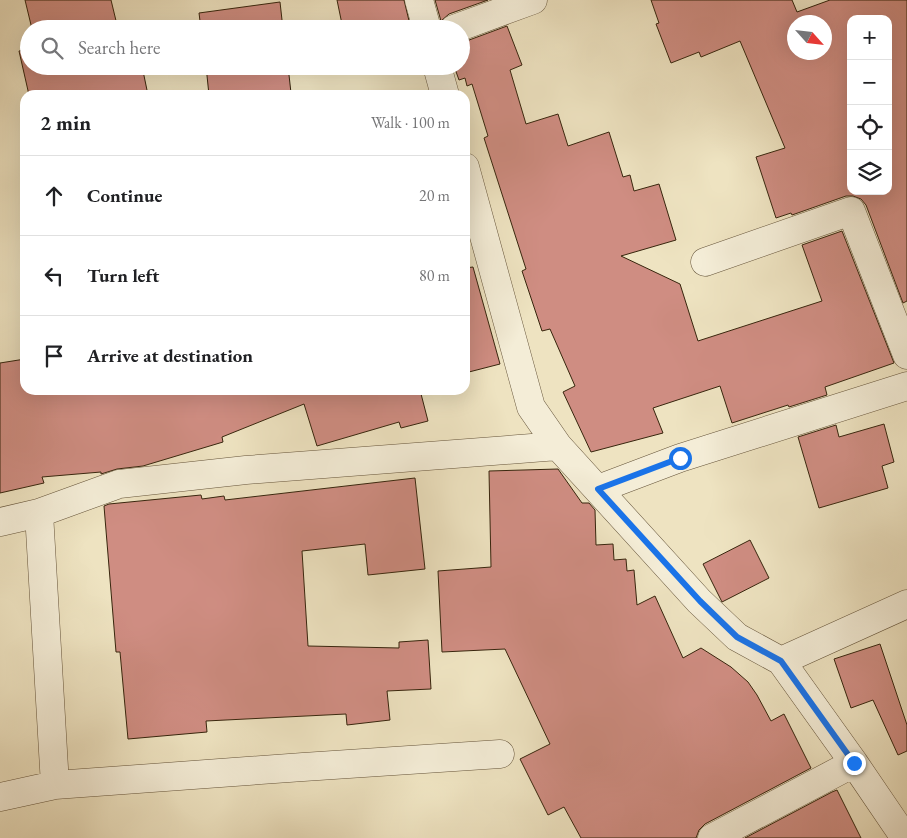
<!DOCTYPE html>
<meta charset="utf-8">
<style>
:root{--surface:#fff;--page:#f6f6f6;--text:#202124;--muted:#757577;--line:#e0e0e0}
body{margin:0;font-family:"EB Garamond",serif;background:var(--page);color:var(--text)}
.controls{position:absolute;right:15px;top:15px;display:grid;overflow:hidden;border-radius:10px;box-shadow:0 5px 20px #0002}
.controls button{width:45px;height:45px;display:grid;place-items:center;padding:0;border:0;border-bottom:1px solid var(--line);background:var(--surface);color:var(--text);font:25px sans-serif}
.compass{position:absolute;left:787px;top:15px;width:45px;height:45px;border-radius:50%;background:var(--surface);box-shadow:0 5px 20px #0002;rotate:117deg}
.stop{position:absolute;width:15px;height:15px;margin:-11px;border:4px solid #1a73e8;border-radius:50%;background:#fff}
.stop.end{background:#1a73e8;border-color:#fff;box-shadow:0 1px 5px #0008}
.list{margin:0;padding:0;list-style:none}
h2{display:flex;justify-content:space-between;align-items:center;height:65px;margin:0;padding:0 20px;font-size:21px}
h2 small{font-size:16px;font-weight:400;color:var(--muted)}
.list li{display:grid;grid-template-columns:32px 1fr auto;gap:15px;align-items:center;box-sizing:border-box;height:80px;padding:0 20px;border-top:1px solid var(--line)}
.list b{display:block;font-size:19px;white-space:nowrap}
.list em{font-size:16px;font-style:normal;color:var(--muted)}
.icon{flex:none;width:28px;height:28px;fill:none;stroke:currentColor;stroke-width:2;stroke-linecap:round;stroke-linejoin:round}
.map{position:relative;flex:none;width:907px;height:838px;overflow:hidden}
.search{position:absolute;background:var(--surface);box-shadow:0 5px 20px #0002;left:20px;top:20px;width:450px;height:55px;display:flex;align-items:center;gap:12px;box-sizing:border-box;padding:0 18px;border-radius:28px;color:var(--muted);font-size:19px}
.panel{position:absolute;background:var(--surface);box-shadow:0 5px 20px #0002;left:20px;top:90px;width:450px;height:305px;border-radius:15px}
.map>svg:first-child{display:block}
.building{fill:#cf8d82;stroke:#37250d;fill-rule:evenodd}
.lines{fill:none;stroke-linecap:round;stroke-linejoin:round}
.minor-casing{stroke:#65543a;stroke-width:29}
.minor{stroke:#f4edd7;stroke-width:28}
.route{stroke:#1a73e8;stroke-width:6}
</style>
<div class="map">
<svg width="907" height="838" viewBox="0 0 907 838">
<rect width="100%" height="100%" fill="#eee3c1"/>
<filter id="stains"><feTurbulence type="fractalNoise" baseFrequency=".004" numOctaves="4"/><feColorMatrix values="0 0 0 0 .2 0 0 0 0 .09 0 0 0 0 .02 0 0 0 .5 -.17"/></filter>
<radialGradient id="worn" r=".72"><stop offset=".6" stop-color="#630" stop-opacity="0"/><stop offset="1" stop-color="#630" stop-opacity=".3"/></radialGradient>
<path class="building" d="M 25,0 L 111,0 L 118,29 L 32,29 Z
M 337,0 L 404,0 L 411,29 L 343,29 Z
M 435,0 L 488,0 L 449,14 L 441,21 Z
M 651,0 L 792,0 L 797,12 L 830,0 L 907,0 L 907,301 L 903,303 L 866,205 L 861,199 L 853,196 L 846,196 L 792,215 L 791,213 L 776,218 L 756,157 L 785,148 L 740,41 L 701,57 L 699,52 L 671,63 L 656,24 L 659,23 ZM 851,19 L 888,19 L 888,191 L 851,191 ZM 794,22 L 824,22 L 824,52 L 794,52 Z
M 280,2 L 283,29 L 201,29 L 199,13 Z
M 507,26 L 522,65 L 510,70 L 526,124 L 558,114 L 568,146 L 609,132 L 623,177 L 630,175 L 634,191 L 659,184 L 676,240 L 621,256 L 680,284 L 698,341 L 822,301 L 802,245 L 842,231 L 894,363 L 825,387 L 827,395 L 789,407 L 788,405 L 732,423 L 720,386 L 653,408 L 663,433 L 591,452 L 563,392 L 575,386 L 550,329 L 542,331 L 522,271 L 526,269 L 484,138 L 488,136 L 472,84 L 467,86 L 465,78 L 459,80 L 454,66 L 461,66 L 461,43 Z
M 29,49 L 29,66 L 142,66 L 148,95 L 29,95 L 19,51 Z
M 206,66 L 288,66 L 291,93 L 278,95 L 209,95 Z
M 473,267 L 500,364 L 465,373 L 465,268 Z
M 25,359 L 25,390 L 420,390 L 428,421 L 401,428 L 399,422 L 317,446 L 304,404 L 222,437 L 223,442 L 143,466 L 117,469 L 101,474 L 101,472 L 42,477 L 44,483 L 0,493 L 0,363 Z
M 884,424 L 894,462 L 882,466 L 888,488 L 819,508 L 798,437 L 836,425 L 839,437 Z
M 558,469 L 582,503 L 589,503 L 595,510 L 596,545 L 613,544 L 614,560 L 626,559 L 627,571 L 634,570 L 637,605 L 655,596 L 683,658 L 701,648 L 731,667 L 748,682 L 757,695 L 771,721 L 784,714 L 811,768 L 705,824 L 699,830 L 696,838 L 581,838 L 564,807 L 548,815 L 520,759 L 550,744 L 505,649 L 442,652 L 438,571 L 491,567 L 489,471 Z
M 415,478 L 425,569 L 368,575 L 365,544 L 302,551 L 308,646 L 399,648 L 399,642 L 428,640 L 431,689 L 387,691 L 390,720 L 347,725 L 346,714 L 206,721 L 207,732 L 128,739 L 120,652 L 116,652 L 104,506 L 109,504 L 201,495 L 202,499 L 224,496 L 225,500 Z
M 750,540 L 769,578 L 722,602 L 703,564 Z
M 880,644 L 907,725 L 907,751 L 898,755 L 873,700 L 851,708 L 834,659 Z
M 837,790 L 861,838 L 745,838 L 832,792 Z"/>
<g class="lines">
<g class="minor-casing">
<path id="minor" d="M 419,0 L 427,29
M 454,29 L 533,0
M 437,66 L 445,95
M 465,167 L 531,407 L 558,446 L 699,601 L 737,637 L 781,661 L 854,763 L 905,838
M 705,262 L 851,211 L 907,355
M 598,489 L 680,458 L 907,386
M 39,513 L 55,785
M 0,522 L 39,513 L 119,484 L 246,470 L 558,446
M 781,661 L 907,604
M 0,797 L 55,785 L 303,767 L 500,754
M 712,838 L 854,763"/>
</g>
<use href="#minor" class="minor"/>
</g>
<g class="lines">
<path class="route" d="M 680,458 L 598,489 L 700,601 L 737,637 L 781,661 L 854,763"/>
</g>
<rect width="100%" height="100%" filter="url(#stains)"/>
<rect width="100%" height="100%" fill="url(#worn)"/>
</svg>
<div class="controls">
<button>+</button>
<button>−</button>
<button><svg class="icon" aria-label="locate" viewBox="0 0 24 24"><circle cx="12" cy="12" r="6"/><path d="M12 2v4M12 18v4M2 12h4M18 12h4"/></svg></button>
<button><svg class="icon" aria-label="layers" viewBox="0 0 24 24"><path d="M12 4l9 5-9 5-9-5zM3 14l9 5 9-5"/></svg></button>
</div>
<svg class="compass" viewBox="-18 -18 36 36"><path d="M0-13l5 13h-10z" fill="#e53935"/><path d="M0 13l5-13h-10z" fill="#757577"/></svg>
<div class="stop" style="left:680px;top:458px"></div>
<div class="stop end" style="left:854px;top:763px"></div>
<div class="search"><svg class="icon" aria-label="search" viewBox="0 0 24 24"><circle cx="10" cy="10" r="6"/><path d="M15 15l6 6"/></svg>Search here</div>
<section class="panel">
<h2>2 min<small>Walk · 100 m</small></h2>
<ul class="list">
<li><svg class="icon" aria-label="ahead" viewBox="0 0 24 24"><path d="M12 20V5M6 11l6-6 6 6"/></svg><div><b>Continue</b></div><em>20 m</em></li>
<li><svg class="icon" aria-label="left" viewBox="0 0 24 24"><path d="M17 20v-9H6M10 6l-5 5 5 5"/></svg><div><b>Turn left</b></div><em>80 m</em></li>
<li><svg class="icon" aria-label="arrive" viewBox="0 0 24 24"><path d="M6 21V4h12l-3 4 3 4H6"/></svg><div><b>Arrive at destination</b></div></li>
</ul>
</section>
</div>
